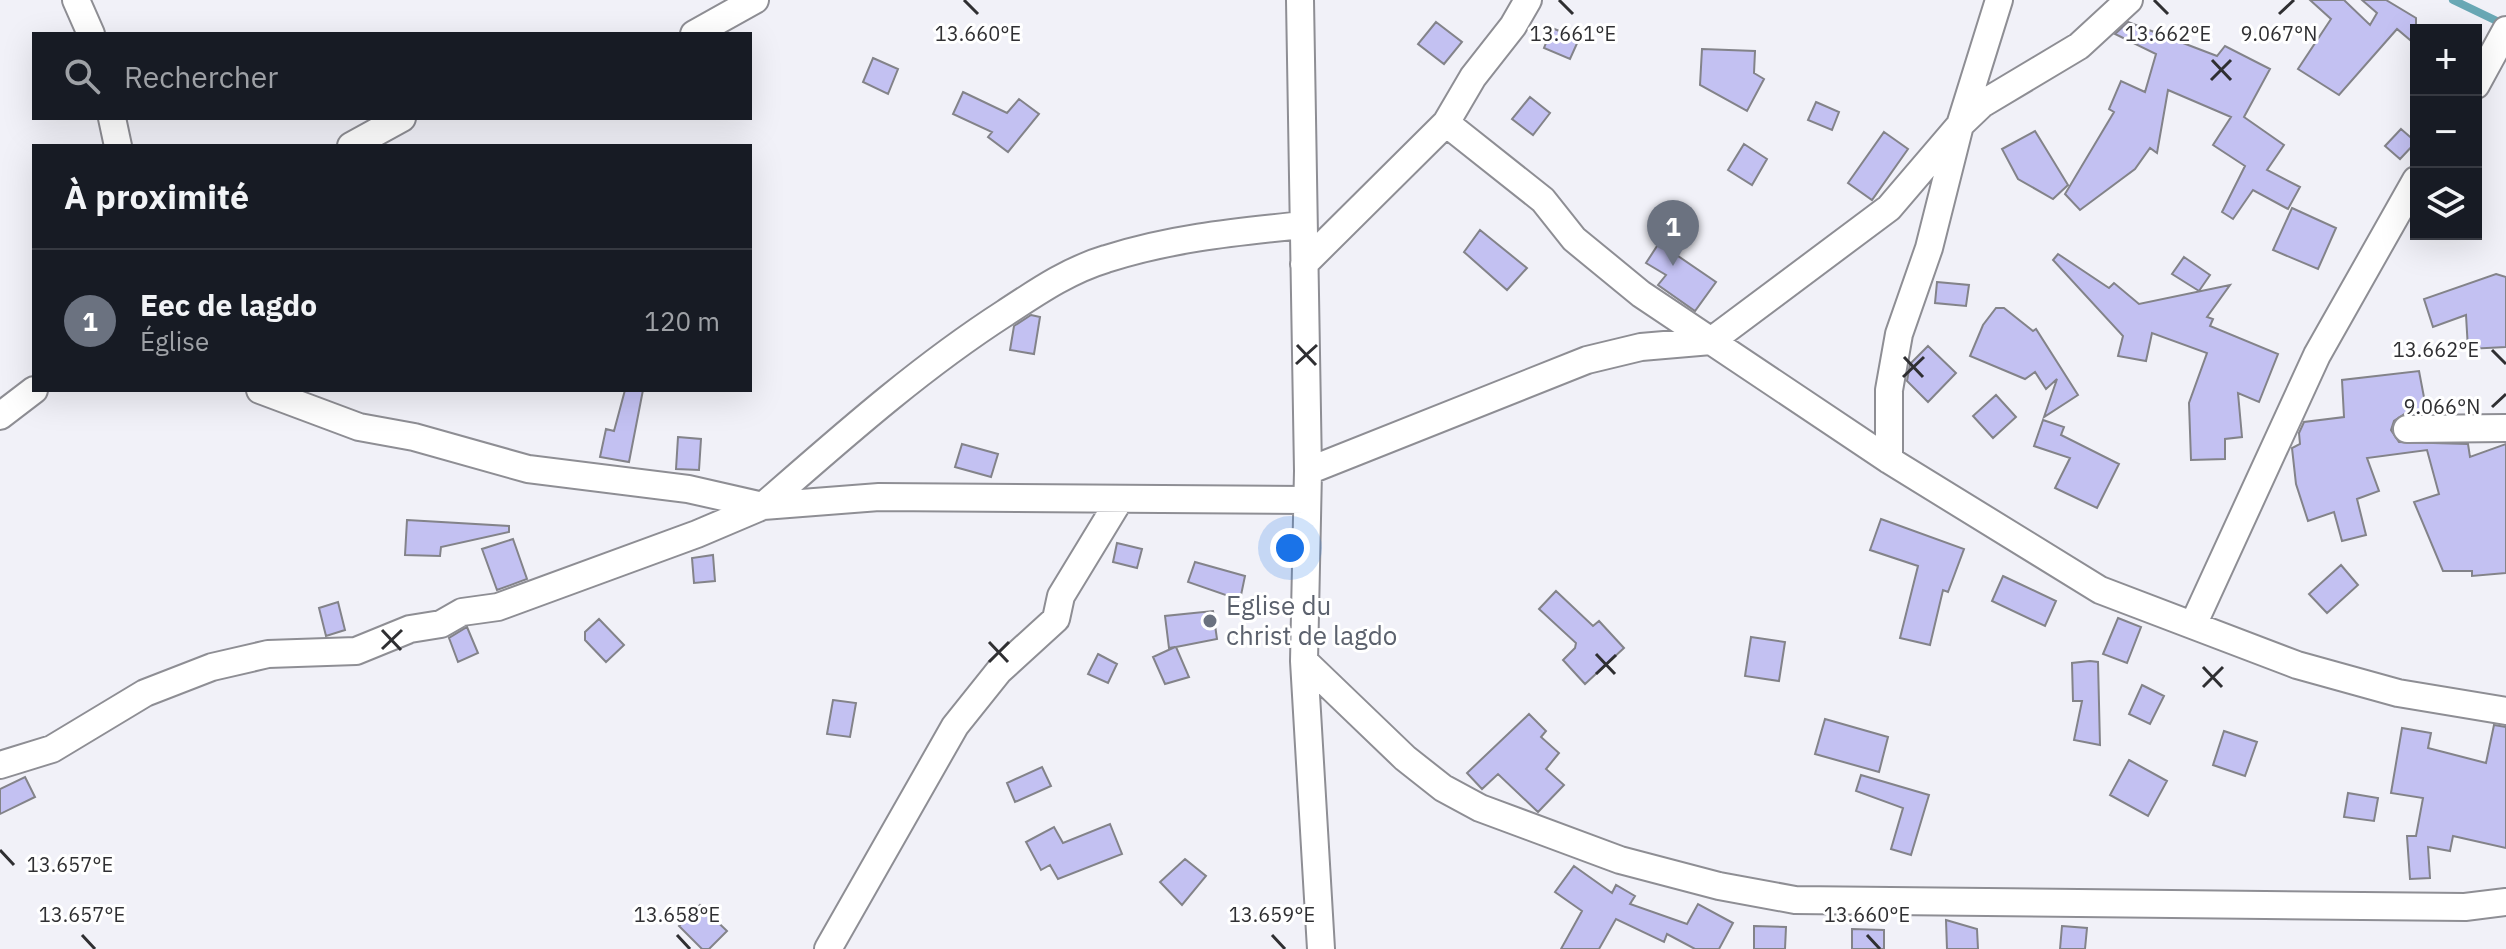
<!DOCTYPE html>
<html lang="fr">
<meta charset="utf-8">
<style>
:root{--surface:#171b24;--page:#20242c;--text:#f1f3f6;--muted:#9ea1a6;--line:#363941;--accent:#2563eb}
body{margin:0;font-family:"IBM Plex Sans",sans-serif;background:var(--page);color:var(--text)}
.controls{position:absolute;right:24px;top:24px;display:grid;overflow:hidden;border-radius:0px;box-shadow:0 8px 32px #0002}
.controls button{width:72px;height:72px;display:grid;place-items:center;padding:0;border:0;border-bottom:2px solid var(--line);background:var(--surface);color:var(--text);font:40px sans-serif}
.you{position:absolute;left:1290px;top:548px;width:28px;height:28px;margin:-20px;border:6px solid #fff;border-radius:50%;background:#1a73e8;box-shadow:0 0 0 12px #1a73e833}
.badge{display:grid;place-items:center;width:52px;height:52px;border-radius:50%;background:var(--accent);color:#fff;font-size:26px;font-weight:700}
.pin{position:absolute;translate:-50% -66px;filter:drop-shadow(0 2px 4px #0008)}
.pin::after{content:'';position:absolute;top:42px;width:28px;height:24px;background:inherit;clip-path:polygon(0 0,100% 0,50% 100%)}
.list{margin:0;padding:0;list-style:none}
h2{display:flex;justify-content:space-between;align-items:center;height:104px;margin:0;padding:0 32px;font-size:34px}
h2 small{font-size:26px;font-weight:400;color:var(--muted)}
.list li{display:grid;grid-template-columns:52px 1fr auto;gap:24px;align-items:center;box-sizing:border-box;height:144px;padding:0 32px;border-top:2px solid var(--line)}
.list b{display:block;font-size:30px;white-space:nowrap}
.list p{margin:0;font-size:26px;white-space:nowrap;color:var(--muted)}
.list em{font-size:26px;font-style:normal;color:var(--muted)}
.icon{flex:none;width:44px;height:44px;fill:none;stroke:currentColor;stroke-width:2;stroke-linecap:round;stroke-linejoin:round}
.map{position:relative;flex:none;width:2506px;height:949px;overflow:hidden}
.search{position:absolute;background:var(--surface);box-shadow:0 8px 32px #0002;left:32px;top:32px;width:720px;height:88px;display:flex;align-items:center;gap:20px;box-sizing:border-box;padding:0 28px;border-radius:0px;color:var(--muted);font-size:30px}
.panel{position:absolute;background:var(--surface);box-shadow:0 8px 32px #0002;left:32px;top:144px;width:720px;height:248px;border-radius:0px}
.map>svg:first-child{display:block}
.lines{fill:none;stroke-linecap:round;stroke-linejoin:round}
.stream{stroke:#69a8b5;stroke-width:8}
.building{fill:#c3c1f2;stroke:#838389;stroke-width:2}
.street-casing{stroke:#8e8e94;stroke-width:30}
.street{stroke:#fff;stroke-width:26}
.ticks{fill:none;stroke:#2f2f32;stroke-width:3}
.worship-dot{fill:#6b7280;stroke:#fff;stroke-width:3}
.labels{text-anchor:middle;stroke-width:6;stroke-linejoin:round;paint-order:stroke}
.worship-label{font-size:26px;fill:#5b616d;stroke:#fff;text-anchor:start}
.ticks-label{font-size:20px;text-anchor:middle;fill:#2f2f32;stroke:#fff;stroke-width:6;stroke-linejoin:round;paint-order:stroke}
</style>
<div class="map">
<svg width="2506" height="949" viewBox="0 0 2506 949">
<rect width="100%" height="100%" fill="#f1f1f8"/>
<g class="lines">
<path class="stream" d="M 2453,0 L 2505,25"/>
</g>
<path class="building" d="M 2310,0 L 2344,0 L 2370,25 L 2377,13 L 2362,0 L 2386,0 L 2416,18 L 2416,45 L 2397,29 L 2339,95 L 2298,69 L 2331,19 Z
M 1436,22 L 1462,42 L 1444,64 L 1418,44 Z
M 2128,22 L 2217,56 L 2225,46 L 2270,69 L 2244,117 L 2284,145 L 2267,170 L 2300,187 L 2288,209 L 2253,190 L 2233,219 L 2222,212 L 2245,166 L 2213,145 L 2231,117 L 2168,90 L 2157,153 L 2150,148 L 2135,169 L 2080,210 L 2065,194 L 2114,112 L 2109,109 L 2121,81 L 2145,92 L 2156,54 L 2115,34 Z
M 1552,28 L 1579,39 L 1570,59 L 1544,48 Z
M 1702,49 L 1755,51 L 1754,73 L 1764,79 L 1747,111 L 1700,85 Z
M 873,58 L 898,69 L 888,94 L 863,82 Z
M 963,92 L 1007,113 L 1019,99 L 1039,114 L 1008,152 L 988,137 L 992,132 L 953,114 Z
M 1530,97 L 1550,113 L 1533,135 L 1512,119 Z
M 1816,102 L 1839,112 L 1832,130 L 1808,120 Z
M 2401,129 L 2416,142 L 2400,159 L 2385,146 Z
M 2035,131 L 2068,185 L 2053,199 L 2018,179 L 2002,149 Z
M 1884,132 L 1908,149 L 1872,200 L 1848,183 Z
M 1744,144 L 1767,159 L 1752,185 L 1728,170 Z
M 2292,208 L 2336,228 L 2318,269 L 2273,250 Z
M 1480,230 L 1527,268 L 1507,290 L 1464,252 Z
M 1659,243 L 1716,282 L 1695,311 L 1658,285 L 1666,275 L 1646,263 Z
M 2058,254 L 2109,288 L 2114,283 L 2139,304 L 2230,285 L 2207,317 L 2213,319 L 2210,326 L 2278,354 L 2259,402 L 2238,393 L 2242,437 L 2225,439 L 2225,459 L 2191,460 L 2189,403 L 2207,353 L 2152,333 L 2146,361 L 2118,356 L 2123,336 L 2053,260 Z
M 2184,257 L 2210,275 L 2199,291 L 2172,274 Z
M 2496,274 L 2506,277 L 2506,347 L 2468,349 L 2466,315 L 2433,327 L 2424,299 Z
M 1937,282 L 1969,285 L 1966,306 L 1935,303 Z
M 1996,308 L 2004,308 L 2033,331 L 2036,329 L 2078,395 L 2044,417 L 2057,379 L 2046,389 L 2035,372 L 2025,379 L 1970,356 L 1983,325 Z
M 1031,315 L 1040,317 L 1034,354 L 1010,350 L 1014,326 Z
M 1928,346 L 1956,373 L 1928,402 L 1907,381 L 1910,364 Z
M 2419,371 L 2427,413 L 2406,413 L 2394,421 L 2391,430 L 2399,442 L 2468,444 L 2470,457 L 2506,444 L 2506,573 L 2472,576 L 2472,571 L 2443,571 L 2414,502 L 2439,494 L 2427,450 L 2367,458 L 2379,491 L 2357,499 L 2366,535 L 2342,541 L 2334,512 L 2308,521 L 2296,484 L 2292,448 L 2300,444 L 2299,433 L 2304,422 L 2344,417 L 2342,380 Z
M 625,390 L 643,390 L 629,462 L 600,457 L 606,429 L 614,431 Z
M 1996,395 L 2016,417 L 1993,438 L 1973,416 Z
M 2043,420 L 2064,427 L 2061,435 L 2119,464 L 2097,508 L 2055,488 L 2070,458 L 2034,446 Z
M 678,437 L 701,439 L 699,470 L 676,469 Z
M 962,444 L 998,454 L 991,477 L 955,467 Z
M 1881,519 L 1964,549 L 1948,592 L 1943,590 L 1930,645 L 1900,638 L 1918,566 L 1870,550 Z
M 407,520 L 509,526 L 509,532 L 441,547 L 440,556 L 405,555 Z
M 513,539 L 527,579 L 497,590 L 482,549 Z
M 1117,543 L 1142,549 L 1137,568 L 1113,562 Z
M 713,555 L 715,581 L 694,583 L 692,558 Z
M 1195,562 L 1245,576 L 1240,600 L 1188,582 Z
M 2341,565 L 2358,585 L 2327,613 L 2309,594 Z
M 2003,576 L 2056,601 L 2045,626 L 1992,601 Z
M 1556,591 L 1593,626 L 1599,621 L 1624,648 L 1585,684 L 1563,660 L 1575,648 L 1576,643 L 1539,609 Z
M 338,602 L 345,630 L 326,636 L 319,608 Z
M 1213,611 L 1217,639 L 1176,647 L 1189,677 L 1165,684 L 1153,657 L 1175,647 L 1169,648 L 1165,616 Z
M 2118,618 L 2141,627 L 2127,663 L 2103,654 Z
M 599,619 L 624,645 L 606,662 L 585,640 L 585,632 Z
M 467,627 L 478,653 L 458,662 L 449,638 Z
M 1751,637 L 1785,642 L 1779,681 L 1745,676 Z
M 1098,654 L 1117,664 L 1108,683 L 1088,674 Z
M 2090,661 L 2098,662 L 2100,745 L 2074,740 L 2082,701 L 2073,701 L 2072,663 Z
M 2142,685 L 2164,696 L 2150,724 L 2129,714 Z
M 833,700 L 856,703 L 850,737 L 827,734 Z
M 1529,714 L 1546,731 L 1541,737 L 1559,753 L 1546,769 L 1564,785 L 1538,812 L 1498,774 L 1482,789 L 1467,773 Z
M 1825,719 L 1888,737 L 1879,772 L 1815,754 Z
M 2494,725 L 2506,727 L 2506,848 L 2453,836 L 2450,851 L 2428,847 L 2430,878 L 2410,879 L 2407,836 L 2416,836 L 2423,798 L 2391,793 L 2402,728 L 2431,733 L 2428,748 L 2486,763 Z
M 2224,731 L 2257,742 L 2245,776 L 2213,765 Z
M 2129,760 L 2167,781 L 2148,816 L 2110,795 Z
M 1042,767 L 1051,786 L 1015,802 L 1007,783 Z
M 1861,775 L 1929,795 L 1911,855 L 1891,849 L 1903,808 L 1856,791 Z
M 25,777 L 35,797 L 0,814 L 0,789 Z
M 2348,793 L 2378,798 L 2374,821 L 2344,817 Z
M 1110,824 L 1122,854 L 1058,879 L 1050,865 L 1041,870 L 1026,842 L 1054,827 L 1063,843 Z
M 1185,859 L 1206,876 L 1182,905 L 1160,882 Z
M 1574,866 L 1612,893 L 1616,885 L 1635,896 L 1630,904 L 1687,924 L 1698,904 L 1733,923 L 1719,949 L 1695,949 L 1667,934 L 1664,942 L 1616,919 L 1599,949 L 1561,949 L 1582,911 L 1555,892 Z
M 700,905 L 727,931 L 709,949 L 702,949 L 679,926 Z
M 1946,920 L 1977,929 L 1978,949 L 1947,949 Z
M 1754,926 L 1786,927 L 1785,949 L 1754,949 Z
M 2062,926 L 2087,928 L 2085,949 L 2060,949 Z
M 1852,929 L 1884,930 L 1884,949 L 1852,949 Z"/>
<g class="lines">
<g class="street-casing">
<path id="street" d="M 76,0 L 91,34
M 1300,0 L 1308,471 L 1304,661 L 1321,949
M 694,34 L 755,0
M 2476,85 L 2506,30
M 112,118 L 118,146
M 1446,123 L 1543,200 L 1574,239 L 1641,294 L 1889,460 L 2100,590 L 2297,665 L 2398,693 L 2506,711
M 351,146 L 402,118
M 1304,264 L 1446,123 L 1473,77 L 1513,26 L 1528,0
M 260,390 L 359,427 L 414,437 L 528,469 L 688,489 L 763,506
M 0,416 L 34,390
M 2407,429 L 2506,428
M 1889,460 L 1889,390 L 1899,334 L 1929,248 L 1960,125 L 1999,0
M 1308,471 L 1587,360 L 1641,347 L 1711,341 L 1889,208 L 1960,125 L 1982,104 L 2079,46 L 2129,0
M 763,506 C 841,438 918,369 1005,313 C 1037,292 1069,270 1106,259 C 1171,238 1236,232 1303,225
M 2193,625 L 2317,355 L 2416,180
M 1304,661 L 1405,758 L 1443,788 L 1480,808 L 1620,860 L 1719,886 L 1795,900 L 2465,907 L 2506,902
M 0,765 L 52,749 L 145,693 L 212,667 L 268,654 L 356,651 L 410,629 L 441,624 L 462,612 L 498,607 L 697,534 L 763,506 L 879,497 L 1306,500
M 828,949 L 955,726 L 999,671 L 1056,619 L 1061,596 L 1120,499"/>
</g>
<use href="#street" class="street"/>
</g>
<path class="ticks" d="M 964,0 L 978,14M 1559,0 L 1573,14M 2154,0 L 2168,14M 2279,14 L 2294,0M 2212,60 L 2231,80M 2211,80 L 2231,60M 1297,345 L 1316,365M 2492,350 L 2506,364M 1904,357 L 1923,377M 1296,364 L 1317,345M 1903,377 L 1924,357M 2492,407 L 2506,394M 382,630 L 401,650M 989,642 L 1008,662M 382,649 L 402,630M 1596,654 L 1615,674M 989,662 L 1009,642M 2203,667 L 2222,687M 1596,674 L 1616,655M 2203,687 L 2223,667M 0,850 L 14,865M 82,935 L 95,949M 677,935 L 690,949M 1272,935 L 1285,949M 1867,935 L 1880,949"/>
<circle class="worship-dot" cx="1210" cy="621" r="8"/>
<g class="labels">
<g class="worship-label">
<text x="1226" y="615">Eglise du<tspan x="1226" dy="30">christ de lagdo</tspan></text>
</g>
</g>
<g class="ticks-label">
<text x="2279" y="41">9.067°N</text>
<text x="978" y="41">13.660°E</text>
<text x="1573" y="41">13.661°E</text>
<text x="2168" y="41">13.662°E</text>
<text x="2436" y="357">13.662°E</text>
<text x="2442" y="414">9.066°N</text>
<text x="70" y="872">13.657°E</text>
<text x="82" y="922">13.657°E</text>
<text x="677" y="922">13.658°E</text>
<text x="1272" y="922">13.659°E</text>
<text x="1867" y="922">13.660°E</text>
</g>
</svg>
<div class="controls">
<button>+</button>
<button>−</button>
<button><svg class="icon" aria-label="layers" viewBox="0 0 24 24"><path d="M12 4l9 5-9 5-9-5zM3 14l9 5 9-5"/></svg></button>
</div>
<div class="you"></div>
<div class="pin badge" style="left:1673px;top:266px;background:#6b7280">1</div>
<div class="search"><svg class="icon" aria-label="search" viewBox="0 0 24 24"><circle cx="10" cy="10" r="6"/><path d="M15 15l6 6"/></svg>Rechercher</div>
<section class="panel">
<h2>À proximité<small></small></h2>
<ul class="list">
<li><span class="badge" style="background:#6b7280">1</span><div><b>Eec de lagdo</b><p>Église</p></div><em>120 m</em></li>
</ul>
</section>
</div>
